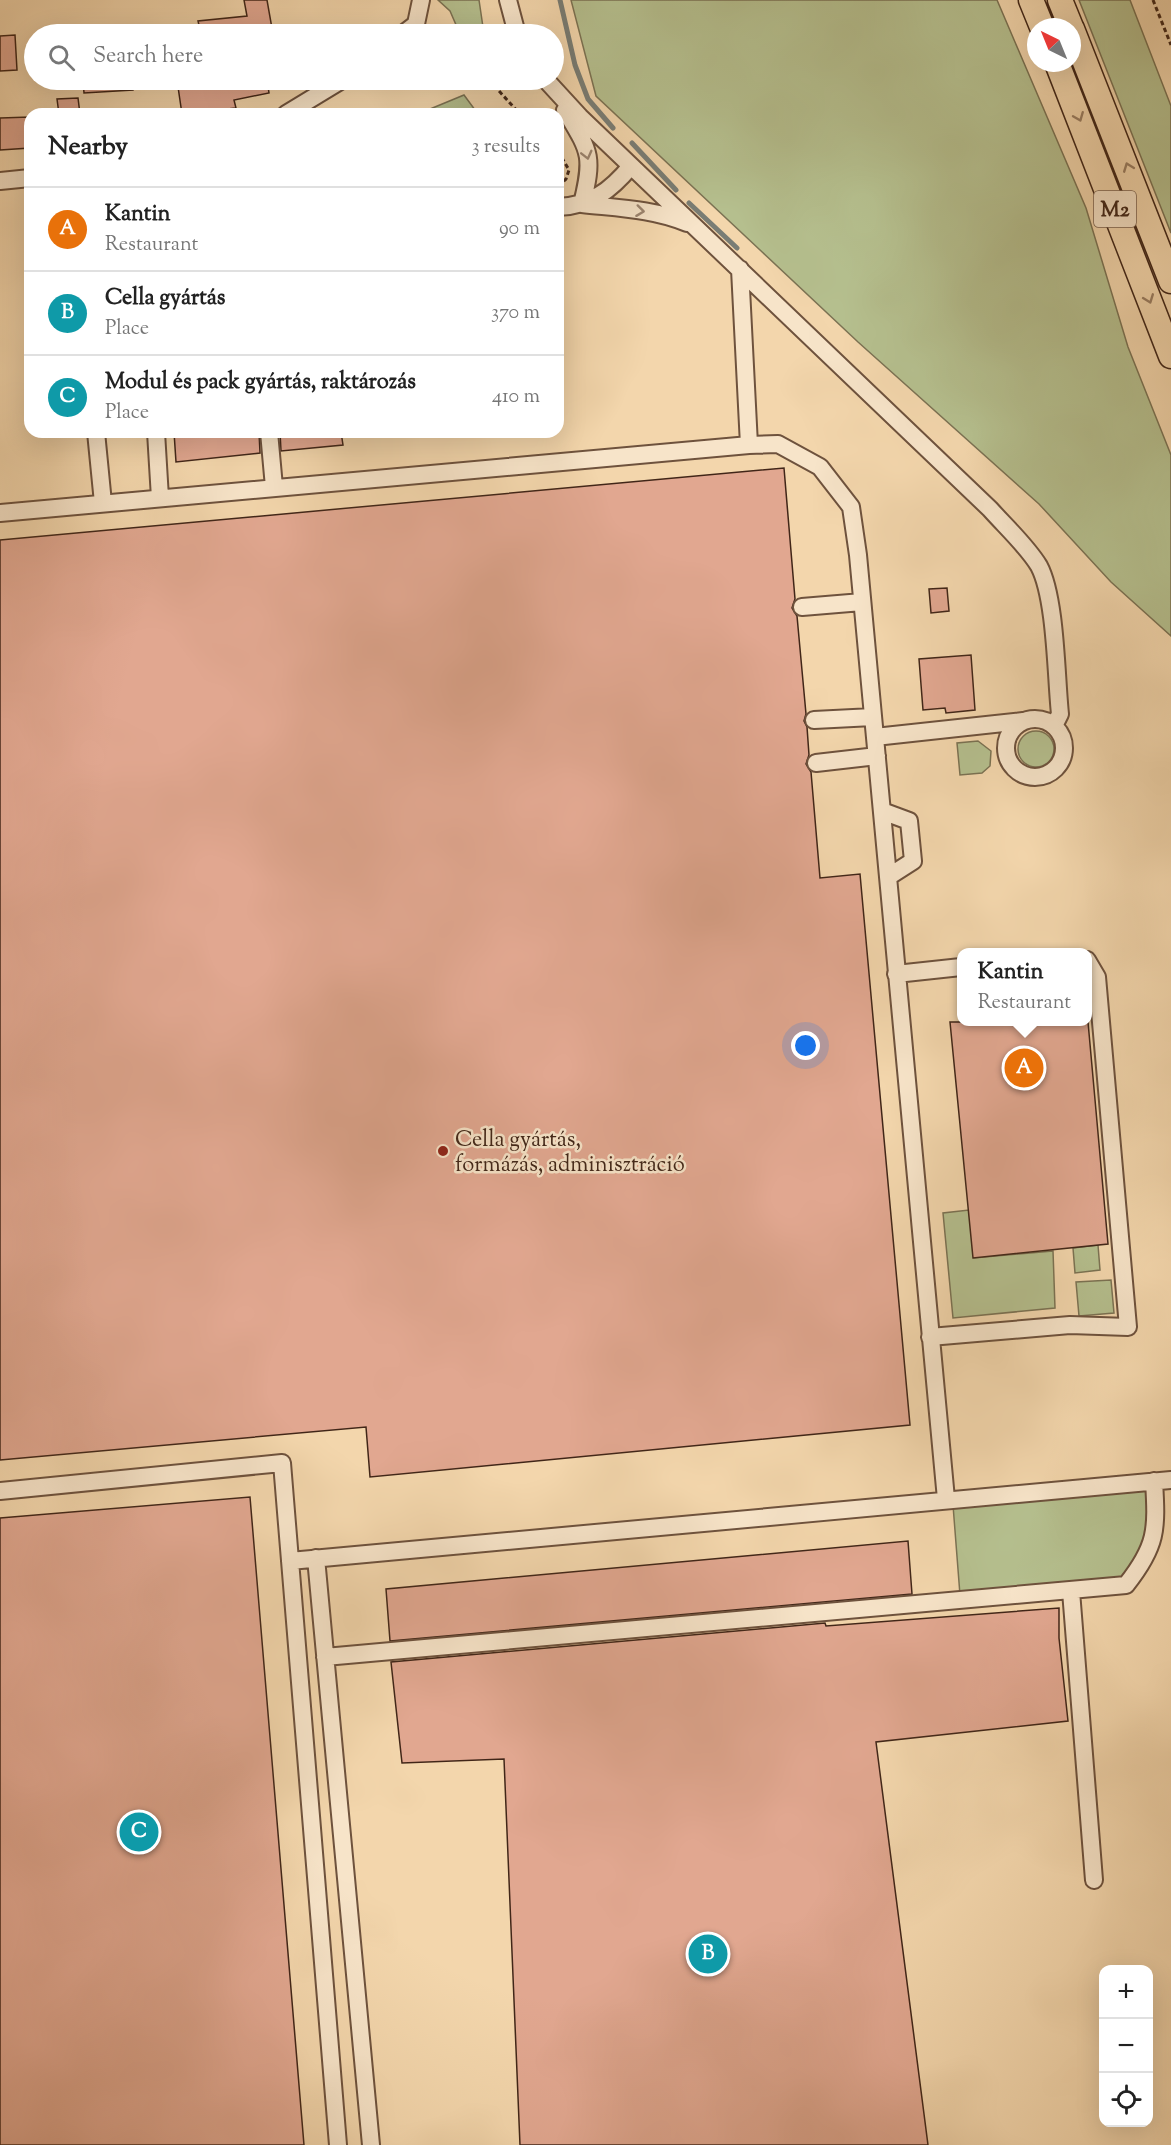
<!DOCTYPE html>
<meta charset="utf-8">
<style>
:root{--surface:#fff;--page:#f6f6f6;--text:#222;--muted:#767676;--line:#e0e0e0;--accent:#db2777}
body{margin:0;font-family:"Sorts Mill Goudy",serif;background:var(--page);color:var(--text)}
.controls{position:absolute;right:18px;bottom:18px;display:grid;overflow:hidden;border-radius:12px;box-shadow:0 6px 24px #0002}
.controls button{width:54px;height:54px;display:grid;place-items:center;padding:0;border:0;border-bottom:2px solid var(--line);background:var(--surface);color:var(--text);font:30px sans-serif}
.compass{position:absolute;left:1027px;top:18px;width:54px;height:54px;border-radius:50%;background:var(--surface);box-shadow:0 6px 24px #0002;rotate:317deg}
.you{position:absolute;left:806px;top:1046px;width:21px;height:21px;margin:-15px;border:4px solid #fff;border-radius:50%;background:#1a73e8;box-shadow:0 0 0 9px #1a73e833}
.badge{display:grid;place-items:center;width:39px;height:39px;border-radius:50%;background:var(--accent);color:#fff;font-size:20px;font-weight:700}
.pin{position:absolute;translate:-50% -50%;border:3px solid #fff;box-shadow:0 2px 6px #0006}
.popup{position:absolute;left:957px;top:948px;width:135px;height:78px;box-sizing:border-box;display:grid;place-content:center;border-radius:12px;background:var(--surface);filter:drop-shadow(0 2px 4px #0005);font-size:20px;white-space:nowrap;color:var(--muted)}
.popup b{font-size:22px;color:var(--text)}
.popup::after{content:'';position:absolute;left:50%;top:100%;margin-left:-12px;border:12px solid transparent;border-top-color:var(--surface)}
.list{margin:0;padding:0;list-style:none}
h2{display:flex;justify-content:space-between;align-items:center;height:78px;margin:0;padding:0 24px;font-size:26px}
h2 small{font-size:20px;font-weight:400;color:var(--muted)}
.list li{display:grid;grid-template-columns:39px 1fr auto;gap:18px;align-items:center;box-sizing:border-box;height:84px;padding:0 24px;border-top:2px solid var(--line)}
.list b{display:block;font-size:22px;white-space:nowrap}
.list p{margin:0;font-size:20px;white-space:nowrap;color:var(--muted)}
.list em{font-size:20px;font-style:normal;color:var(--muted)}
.icon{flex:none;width:33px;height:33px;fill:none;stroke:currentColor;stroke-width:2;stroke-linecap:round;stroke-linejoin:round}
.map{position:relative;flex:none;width:1171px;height:2145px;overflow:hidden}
.search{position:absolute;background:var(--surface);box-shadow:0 6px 24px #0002;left:24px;top:24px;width:540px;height:66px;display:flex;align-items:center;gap:15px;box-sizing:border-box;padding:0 21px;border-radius:33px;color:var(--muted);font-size:22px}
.panel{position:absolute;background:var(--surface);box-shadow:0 6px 24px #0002;left:24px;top:108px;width:540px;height:330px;border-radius:18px}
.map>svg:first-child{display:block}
.green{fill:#b5bf8e;stroke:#7b7253;stroke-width:1.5}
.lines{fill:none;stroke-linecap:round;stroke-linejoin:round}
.stream{stroke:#797d75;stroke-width:5}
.building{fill:#e1a790;stroke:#412618;stroke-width:1.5}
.minor-casing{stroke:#6e523d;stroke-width:20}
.highway-casing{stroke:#412618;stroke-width:27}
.path{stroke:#412618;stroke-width:3;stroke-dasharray:4.5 3;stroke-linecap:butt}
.minor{stroke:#f7e4c9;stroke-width:16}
.highway{stroke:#f3d6ac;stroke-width:24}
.oneway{stroke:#9a7e62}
.oneway2{stroke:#9c8570}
.poi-dot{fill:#8f2418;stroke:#f7e4c9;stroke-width:2}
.labels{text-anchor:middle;stroke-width:5;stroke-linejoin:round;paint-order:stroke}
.shield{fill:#f7e4c9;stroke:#785f4d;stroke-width:1.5}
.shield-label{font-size:21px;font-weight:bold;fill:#412618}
.poi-label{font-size:22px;fill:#412618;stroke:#f7e4c9;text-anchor:start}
</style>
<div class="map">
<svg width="1171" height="2145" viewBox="0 0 1171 2145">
<rect width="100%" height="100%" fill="#f3d6ac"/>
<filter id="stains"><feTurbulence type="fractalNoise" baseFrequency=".00333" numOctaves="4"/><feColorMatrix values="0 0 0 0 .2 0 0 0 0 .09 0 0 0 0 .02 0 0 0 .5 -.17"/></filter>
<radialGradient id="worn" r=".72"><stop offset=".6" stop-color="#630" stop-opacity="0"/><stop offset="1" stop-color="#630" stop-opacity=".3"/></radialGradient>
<path class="green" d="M 438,0 L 479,0 L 484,34 L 460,34 L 450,11 Z
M 571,0 L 997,0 L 1086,208 L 1128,347 L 1171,455 L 1171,636 L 1111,582 L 1039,504 L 858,342 L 596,96 Z
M 1079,0 L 1130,0 L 1171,106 L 1171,233 Z
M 464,95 L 478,114 L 418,114 Z
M1018 749a18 18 0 1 1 36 0a18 18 0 1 1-36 0Z
M 978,741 L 991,751 L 990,766 L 982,773 L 960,775 L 957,743 Z
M 969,1210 L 974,1258 L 1053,1251 L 1055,1308 L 953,1318 L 943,1213 Z
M 1098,1245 L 1100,1270 L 1075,1273 L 1073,1248 Z
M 1111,1280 L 1114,1313 L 1079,1316 L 1076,1282 Z
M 1150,1486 L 1153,1526 L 1123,1581 L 960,1595 L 953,1505 Z"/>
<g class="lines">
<path class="stream" d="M 560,0 L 575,65 L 588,99 L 613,128
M 632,143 L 676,190
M 689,203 L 737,248"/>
</g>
<path class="building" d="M 244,0 L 267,0 L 273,34 L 201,34 L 198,21 L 247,16 Z
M 15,35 L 17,70 L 0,71 L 0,36 Z
M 83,80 L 133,80 L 133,90 L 84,93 Z
M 177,80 L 267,80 L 269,93 L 234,100 L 236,108 L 182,114 Z
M 78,98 L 80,114 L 59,114 L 57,99 Z
M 30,117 L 30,148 L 0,150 L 0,118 Z
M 174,432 L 259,432 L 260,453 L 176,462 Z
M 280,432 L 341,432 L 343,445 L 281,451 Z
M 784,468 L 795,599 L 792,608 L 797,616 L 806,714 L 804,721 L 807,727 L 809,755 L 806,764 L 811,772 L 820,878 L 860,874 L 910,1425 L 370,1477 L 366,1427 L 0,1460 L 0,540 Z
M 947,588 L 949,611 L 931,613 L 929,589 Z
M 971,655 L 975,710 L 946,713 L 945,708 L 923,710 L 919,659 Z
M 950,1022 L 1088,1022 L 1108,1244 L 973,1258 Z
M 250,1497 L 304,2145 L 0,2145 L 0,1518 Z
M 908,1541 L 912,1594 L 390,1641 L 386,1589 Z
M 1059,1608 L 1059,1638 L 1068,1721 L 876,1742 L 928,2145 L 520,2145 L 504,1759 L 402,1763 L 391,1662 L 825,1623 L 826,1626 Z"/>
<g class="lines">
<g class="minor-casing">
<path id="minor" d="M 508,0 L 517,34
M 403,34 L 416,24 L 421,0
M 546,80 L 580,117 L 990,509 C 1006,527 1027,546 1039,566 C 1056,598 1056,677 1060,714 L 1054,726
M 565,110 C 590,152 594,155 582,204
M 286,114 L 342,80
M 0,181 L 30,178
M 582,204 C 617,208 654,209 687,223
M 558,207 C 591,206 611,190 631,166
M 740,269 L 749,445
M 96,432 L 103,503
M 156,432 L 160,498
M 269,432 L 274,487
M 0,513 L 749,445 L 778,444 L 820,467 L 851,507 L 858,555 L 946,1499
M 802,607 L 862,602
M1006 748a29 29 0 1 1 58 0a29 29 0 1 1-58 0Z
M 814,720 L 873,717
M 875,737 L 1023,721
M 816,763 L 877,756
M 882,811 L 909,821 L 913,861 L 888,877
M 896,974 L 961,967
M 930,1337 L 1070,1325 L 1128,1327 L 1097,977 L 1087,960
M 0,1491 L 282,1463 L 338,2145
M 316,1558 L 371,2145
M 290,1561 L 1171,1480
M 1071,1591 L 1094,1880
M 325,1657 L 1126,1585 C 1157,1546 1157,1530 1154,1481"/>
</g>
<g class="highway-casing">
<path id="highway" d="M 1031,0 L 1042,27
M 1060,0 L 1071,27
M 1072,29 L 1171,281
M 1057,63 L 1171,356"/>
</g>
<path class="path" d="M 1153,0 L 1171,45
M 429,33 L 437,34
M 489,80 L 520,114
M 357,88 L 369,80
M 558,151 L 569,170 L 566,179 L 558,186"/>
<use href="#minor" class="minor"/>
<use href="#highway" class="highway"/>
</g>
<defs><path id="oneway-chevron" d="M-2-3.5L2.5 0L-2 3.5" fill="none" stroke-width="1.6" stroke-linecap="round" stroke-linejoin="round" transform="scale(1.5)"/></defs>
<g class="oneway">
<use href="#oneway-chevron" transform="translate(1079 117) rotate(68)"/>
<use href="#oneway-chevron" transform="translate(1128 167) rotate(-111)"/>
<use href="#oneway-chevron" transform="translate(1149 299) rotate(69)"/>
</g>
<g class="oneway2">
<use href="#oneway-chevron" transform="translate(587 155) rotate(76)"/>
<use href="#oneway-chevron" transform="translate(640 211) rotate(7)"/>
</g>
<circle class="poi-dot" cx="443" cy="1151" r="6"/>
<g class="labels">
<rect class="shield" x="1094" y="191" width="42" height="36" rx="4.5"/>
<g class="shield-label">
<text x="1115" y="216">M2</text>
</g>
<g class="poi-label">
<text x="455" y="1146">Cella gyártás,<tspan x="455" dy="25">formázás, adminisztráció</tspan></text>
</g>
</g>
<rect width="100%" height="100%" filter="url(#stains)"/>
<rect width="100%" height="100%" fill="url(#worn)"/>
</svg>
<div class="controls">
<button>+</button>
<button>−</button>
<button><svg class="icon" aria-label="locate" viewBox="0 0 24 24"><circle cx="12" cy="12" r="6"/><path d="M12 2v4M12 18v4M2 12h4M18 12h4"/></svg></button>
</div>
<svg class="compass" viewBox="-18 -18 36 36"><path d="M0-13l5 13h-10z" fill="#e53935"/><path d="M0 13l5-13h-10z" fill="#767676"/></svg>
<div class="you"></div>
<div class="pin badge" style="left:1024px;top:1068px;background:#e8710a">A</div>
<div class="popup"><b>Kantin</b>Restaurant</div>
<div class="pin badge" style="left:708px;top:1954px;background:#0f9aa8">B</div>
<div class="pin badge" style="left:139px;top:1832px;background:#0f9aa8">C</div>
<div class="search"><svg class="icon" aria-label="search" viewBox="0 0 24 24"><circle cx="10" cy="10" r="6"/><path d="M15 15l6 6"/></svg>Search here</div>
<section class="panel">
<h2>Nearby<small>3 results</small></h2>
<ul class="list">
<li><span class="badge" style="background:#e8710a">A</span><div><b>Kantin</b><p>Restaurant</p></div><em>90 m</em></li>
<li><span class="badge" style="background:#0f9aa8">B</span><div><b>Cella gyártás</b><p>Place</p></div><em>370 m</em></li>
<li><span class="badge" style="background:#0f9aa8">C</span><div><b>Modul és pack gyártás, raktározás</b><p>Place</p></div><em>410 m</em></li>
</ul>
</section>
</div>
